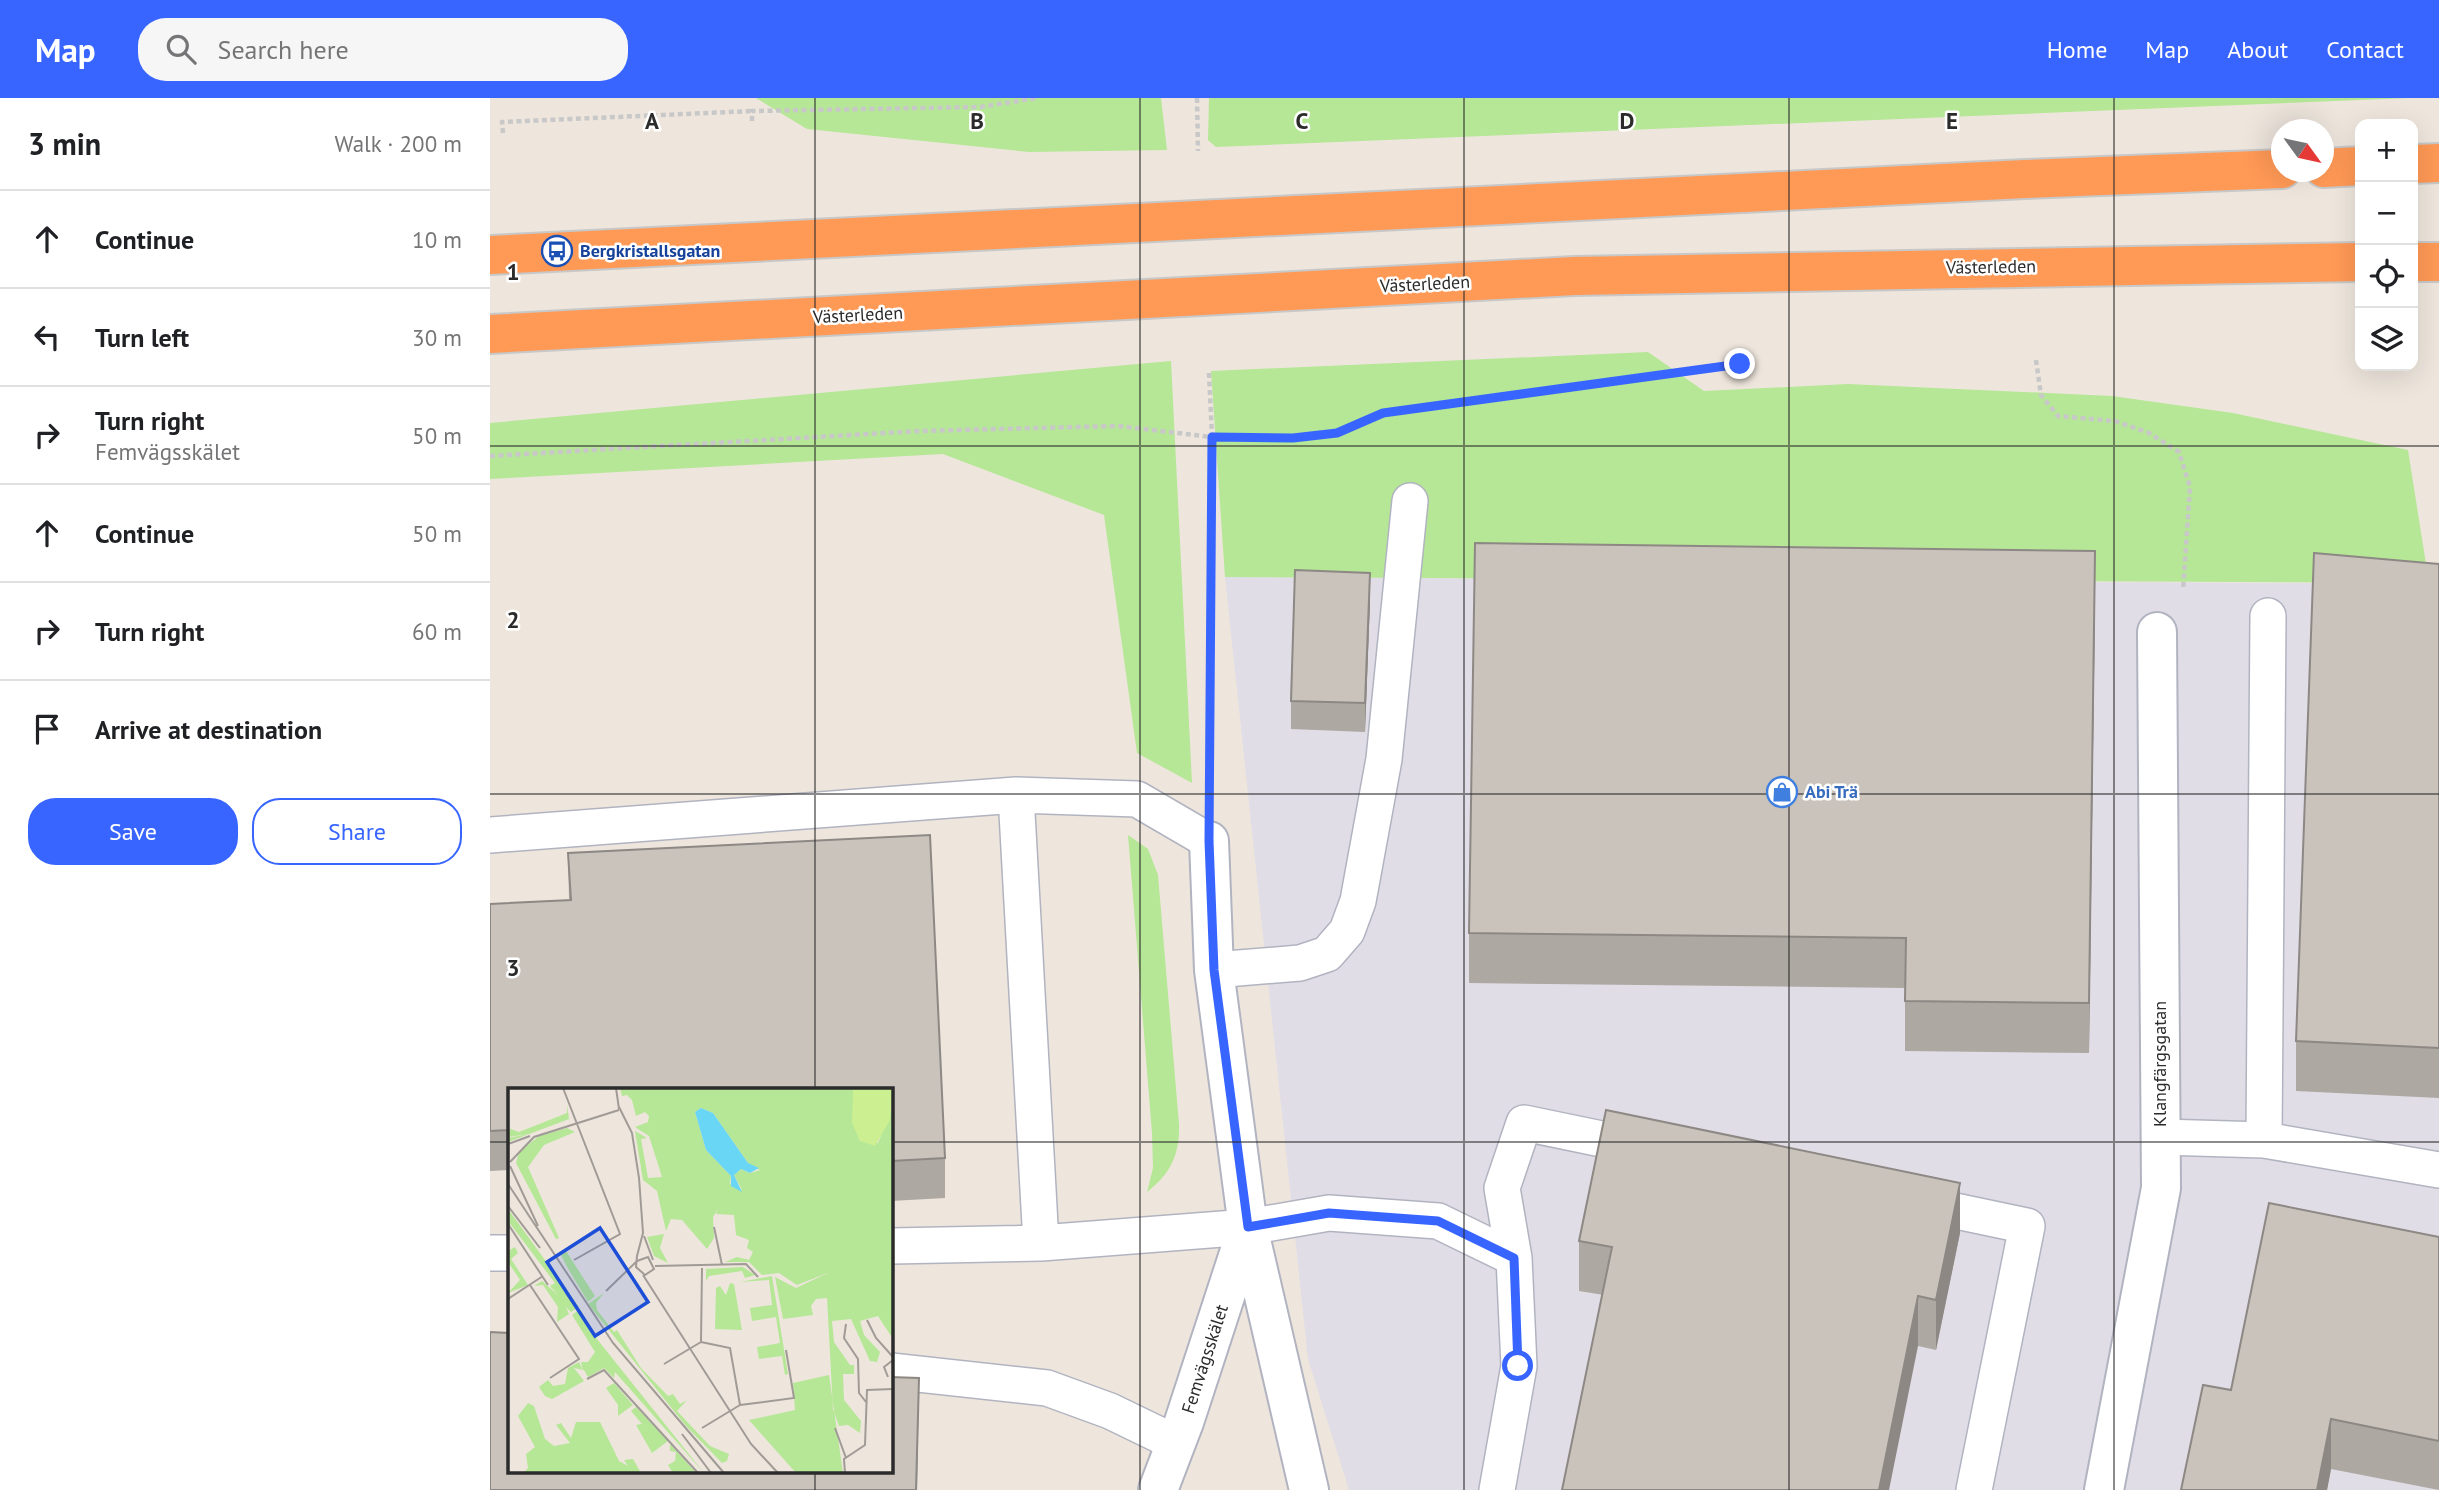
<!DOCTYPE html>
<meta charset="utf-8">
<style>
:root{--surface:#fff;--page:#f6f6f6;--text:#202124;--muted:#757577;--line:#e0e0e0;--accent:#3865ff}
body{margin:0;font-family:"PT Sans",sans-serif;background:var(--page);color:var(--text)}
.controls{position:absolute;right:21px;top:21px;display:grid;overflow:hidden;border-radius:14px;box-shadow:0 7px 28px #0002}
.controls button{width:63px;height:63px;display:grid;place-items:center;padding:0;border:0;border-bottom:2px solid var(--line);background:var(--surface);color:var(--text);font:35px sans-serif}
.compass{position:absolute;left:1781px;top:21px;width:63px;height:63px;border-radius:50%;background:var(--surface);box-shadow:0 7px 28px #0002;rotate:123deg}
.stop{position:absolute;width:21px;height:21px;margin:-16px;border:5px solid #3865ff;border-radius:50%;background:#fff}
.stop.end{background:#3865ff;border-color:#fff;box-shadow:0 2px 7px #0008}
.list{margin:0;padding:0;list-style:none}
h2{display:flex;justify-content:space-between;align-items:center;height:91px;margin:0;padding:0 28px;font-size:30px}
h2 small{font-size:23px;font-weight:400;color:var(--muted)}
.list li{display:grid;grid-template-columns:46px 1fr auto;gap:21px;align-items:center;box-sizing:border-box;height:98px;padding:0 28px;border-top:2px solid var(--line)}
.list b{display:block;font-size:26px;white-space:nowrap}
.list p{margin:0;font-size:23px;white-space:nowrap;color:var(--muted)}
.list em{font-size:23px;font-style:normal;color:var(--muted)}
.actions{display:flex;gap:14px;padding:21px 28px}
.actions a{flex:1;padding:16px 0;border:2px solid var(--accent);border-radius:28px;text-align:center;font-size:24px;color:var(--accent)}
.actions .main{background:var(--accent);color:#fff}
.icon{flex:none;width:38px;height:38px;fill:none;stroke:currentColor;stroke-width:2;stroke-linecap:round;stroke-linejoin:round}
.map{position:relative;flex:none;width:1949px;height:1392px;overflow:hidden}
header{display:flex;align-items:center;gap:42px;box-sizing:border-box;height:98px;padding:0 35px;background:var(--accent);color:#fff}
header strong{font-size:33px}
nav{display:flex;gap:38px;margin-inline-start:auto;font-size:24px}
.search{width:490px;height:63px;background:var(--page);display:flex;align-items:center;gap:18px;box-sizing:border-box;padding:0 24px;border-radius:28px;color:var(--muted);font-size:26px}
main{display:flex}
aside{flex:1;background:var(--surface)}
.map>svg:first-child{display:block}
.industrial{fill:#e0dde6}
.green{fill:#b5e796}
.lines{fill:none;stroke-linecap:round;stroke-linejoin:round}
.lane-casing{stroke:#b1b4c0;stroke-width:38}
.street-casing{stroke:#b1b4c0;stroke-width:42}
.highway-casing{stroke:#c8c8c8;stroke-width:42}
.path{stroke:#c8c8c8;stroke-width:4.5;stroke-dasharray:5 3.5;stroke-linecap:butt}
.lane{stroke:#fff;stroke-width:35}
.street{stroke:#fff;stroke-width:38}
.highway{stroke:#ff9956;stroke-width:38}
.wall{fill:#ada8a2}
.shaded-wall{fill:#8d8884}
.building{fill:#c9c3bc;stroke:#8d8884;stroke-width:2}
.route{stroke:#3865ff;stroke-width:9}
.grid{fill:none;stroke:#2b2b2b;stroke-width:2;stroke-opacity:0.55}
.labels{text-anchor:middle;stroke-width:5;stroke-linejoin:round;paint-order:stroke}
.transit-label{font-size:18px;font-weight:bold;fill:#164399;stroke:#fff;text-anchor:start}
.street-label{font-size:18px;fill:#2b2b2b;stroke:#fff}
.shop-label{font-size:18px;font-weight:bold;fill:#366cbe;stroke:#fff;text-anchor:start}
.inset-road{fill:none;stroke:#a09b96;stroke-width:2}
.view{fill:#1d4ed8;fill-opacity:0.15;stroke:#1d4ed8;stroke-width:3.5}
.inset-edge{fill:none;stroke:#2b2b2b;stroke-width:3.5}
.grid-label{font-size:23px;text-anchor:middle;font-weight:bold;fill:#2b2b2b;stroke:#fff;stroke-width:5;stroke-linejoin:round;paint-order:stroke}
</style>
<header>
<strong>Map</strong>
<div class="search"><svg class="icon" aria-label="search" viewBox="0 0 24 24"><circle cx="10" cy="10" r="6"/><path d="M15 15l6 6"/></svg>Search here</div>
<nav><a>Home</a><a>Map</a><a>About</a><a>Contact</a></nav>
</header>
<main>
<aside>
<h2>3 min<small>Walk · 200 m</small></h2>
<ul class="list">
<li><svg class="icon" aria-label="ahead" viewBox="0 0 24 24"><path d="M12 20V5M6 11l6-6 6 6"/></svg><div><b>Continue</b></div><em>10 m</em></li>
<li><svg class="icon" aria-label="left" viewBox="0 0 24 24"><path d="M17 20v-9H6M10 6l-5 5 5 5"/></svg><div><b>Turn left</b></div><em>30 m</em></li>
<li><svg class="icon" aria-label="right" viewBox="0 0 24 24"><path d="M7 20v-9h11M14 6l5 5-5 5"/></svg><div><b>Turn right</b><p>Femvägsskälet</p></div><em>50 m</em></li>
<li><svg class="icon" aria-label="ahead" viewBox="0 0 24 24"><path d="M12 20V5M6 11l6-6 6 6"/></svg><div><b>Continue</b></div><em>50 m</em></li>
<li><svg class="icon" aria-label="right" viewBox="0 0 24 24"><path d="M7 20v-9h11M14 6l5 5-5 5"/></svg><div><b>Turn right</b></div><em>60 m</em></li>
<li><svg class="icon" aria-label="arrive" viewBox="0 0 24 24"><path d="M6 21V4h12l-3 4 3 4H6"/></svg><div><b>Arrive at destination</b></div></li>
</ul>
<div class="actions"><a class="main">Save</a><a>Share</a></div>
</aside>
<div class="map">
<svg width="1949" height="1392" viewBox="0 0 1949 1392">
<rect width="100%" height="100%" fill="#eee6dd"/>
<path class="industrial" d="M 735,479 L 1949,486 L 1949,1392 L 859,1392 L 818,1261 Z"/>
<path class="green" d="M 266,0 L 671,0 L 677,52 L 539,54 L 317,31 Z
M 719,0 L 1920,0 L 726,49 L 718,42 Z
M 1158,254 L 1214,293 L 1358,286 L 1622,298 L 1743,315 L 1918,352 L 1939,485 L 735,479 L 721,273 Z
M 681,263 L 702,685 L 647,655 L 614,417 L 453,356 L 0,381 L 0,325 Z
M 638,737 L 658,751 L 668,777 L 689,1026 C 690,1056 681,1076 657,1094 L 663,1070 L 662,1035 Z"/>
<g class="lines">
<g class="lane-casing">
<path id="lane" d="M 526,697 L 647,701 L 719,743
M 0,737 L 526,697 L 551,1145
M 724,872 L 810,865 L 837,856 L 857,833 L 868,803 L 894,661 L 920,403
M 1671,1039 L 1774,1042 L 1949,1072
M 1774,1042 L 1778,518
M 1423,1104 L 1537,1128 L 1484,1392
M 401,1148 L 551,1145 L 758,1129 L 839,1115 L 948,1123 L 1024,1160
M 0,1155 L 19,1155
M 401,1273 L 557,1290 L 620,1313 L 686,1345
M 1007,1392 L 1029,1268 L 1024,1160 L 1012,1090 L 1034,1025 L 1155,1050"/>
</g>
<g class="street-casing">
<path id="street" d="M 719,743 L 724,872 L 758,1129 L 819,1392
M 668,1392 L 694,1324 L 757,1131
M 1614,1392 L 1671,1090 L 1667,534"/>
</g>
<g class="highway-casing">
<path id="highway" d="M 1923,66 L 1949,65
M 1834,70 L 1870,68
M 0,157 L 1535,81 L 1792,71
M 1923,164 L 1949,164
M 0,236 L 1084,178 L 1870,164"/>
</g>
<path class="path" d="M 707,0 L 708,53
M 262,23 L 262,13 L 490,9 L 547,0
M 13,35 L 12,24 L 262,13
M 1546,262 L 1551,297 L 1568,318 L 1625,323 L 1659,335 L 1689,354 L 1700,389 L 1693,492
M 719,275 L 722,339 L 720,687
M 0,358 L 429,333 L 628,328 L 722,339 L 803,340 L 847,335 L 893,315 L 1250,266"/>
<use href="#lane" class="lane"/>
<use href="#street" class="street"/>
<use href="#highway" class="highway"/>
</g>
<path class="wall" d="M 1949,466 L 1949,1000 L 1806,993 L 1806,943 Z
M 880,503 L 875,634 L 801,631 L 801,603 Z
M 1605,503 L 1599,955 L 1415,953 L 1415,890 L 979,885 L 979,835 Z
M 440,737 L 455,1060 L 455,1100 L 401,1103 L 401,991 L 19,991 L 19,1072 L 0,1073 L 0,806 L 79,802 L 78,755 Z
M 1470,1135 L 1446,1252 L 1428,1248 L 1089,1193 L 1089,1143 Z
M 1949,1139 L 1949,1392 L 1841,1371 L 1837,1392 L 1691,1392 L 1741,1292 Z"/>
<path class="shaded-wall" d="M 1605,453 L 1605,503 L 1599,955 L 1599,905 Z
M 880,475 L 880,503 L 875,634 L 875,605 Z
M 1470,1085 L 1470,1135 L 1446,1252 L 1446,1202 Z
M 1428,1198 L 1428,1248 L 1399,1392 L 1389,1392 Z
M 429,1280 L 427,1392 L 426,1392 Z
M 1841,1321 L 1841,1371 L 1837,1392 L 1827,1392 Z"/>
<path class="building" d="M 985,445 L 1605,453 L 1599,905 L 1415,903 L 1416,840 L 979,835 Z
M 1824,455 L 1949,466 L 1949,950 L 1806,943 Z
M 805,472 L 880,475 L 875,605 L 801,603 Z
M 440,737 L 455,1060 L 401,1063 L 401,991 L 19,991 L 19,1032 L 0,1033 L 0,806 L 81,802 L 78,755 Z
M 1116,1012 L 1470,1085 L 1446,1202 L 1428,1198 L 1389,1392 L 1072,1392 L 1122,1149 L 1089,1143 Z
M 1779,1105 L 1949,1139 L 1949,1343 L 1841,1321 L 1827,1392 L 1691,1392 L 1713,1287 L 1741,1292 Z
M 0,1234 L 19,1235 L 19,1373 L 401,1373 L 401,1279 L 429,1280 L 426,1392 L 0,1392 Z"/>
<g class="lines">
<path class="route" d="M 1028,1268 L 1024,1160 L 948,1123 L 839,1115 L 758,1129 L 724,872 L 719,743 L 722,339 L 803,340 L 847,335 L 893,315 L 1250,266"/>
</g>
<path class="grid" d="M 325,0 L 325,991M 650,0 L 650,1392M 974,0 L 974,1392M 1299,0 L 1299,1392M 1624,0 L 1624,1392M 0,348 L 1949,348M 0,696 L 1949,696M 0,1044 L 19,1044M 401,1044 L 1949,1044M 325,1373 L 325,1392"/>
<defs>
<g id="bus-ring" transform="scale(1.575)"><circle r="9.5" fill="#fff" stroke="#1a4fb4" stroke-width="1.5"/><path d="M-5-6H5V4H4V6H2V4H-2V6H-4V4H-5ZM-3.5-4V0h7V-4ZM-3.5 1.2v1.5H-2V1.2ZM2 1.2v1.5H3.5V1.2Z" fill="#1a4fb4"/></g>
<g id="shop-ring" transform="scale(1.575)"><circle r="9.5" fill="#fff" stroke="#3f7fe0" stroke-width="1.5"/><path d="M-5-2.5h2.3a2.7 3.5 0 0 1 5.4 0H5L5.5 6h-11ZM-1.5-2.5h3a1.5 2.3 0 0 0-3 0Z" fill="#3f7fe0"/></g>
</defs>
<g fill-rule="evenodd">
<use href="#bus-ring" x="67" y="153"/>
<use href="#shop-ring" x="1292" y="694"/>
</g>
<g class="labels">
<g class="transit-label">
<text x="90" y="159">Bergkristallsgatan</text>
</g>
<g class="street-label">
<text transform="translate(1501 169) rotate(-1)" y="6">Västerleden</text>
<text transform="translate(935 186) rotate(-3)" y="6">Västerleden</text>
<text transform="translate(368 217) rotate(-3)" y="6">Västerleden</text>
<text transform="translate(1670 966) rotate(-90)" y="6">Klangfärgsgatan</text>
<text transform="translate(715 1261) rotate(-72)" y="6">Femvägsskälet</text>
</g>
<g class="shop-label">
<text x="1315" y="700">Abi Trä</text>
</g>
</g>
<g transform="translate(18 990)">
<rect width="385" height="385" fill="#eee6dd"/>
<path d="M 112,0 L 345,0 L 345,35 L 352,53 L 370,55 L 385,18 L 385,251 L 370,228 L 352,233 L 356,247 L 372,264 L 369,274 L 362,273 L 343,231 L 324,233 L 326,254 L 342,277 L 346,277 L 346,286 L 335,286 L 336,312 L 353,333 L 352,345 L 340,337 L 331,338 L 325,321 L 319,210 L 308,211 L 303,218 L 305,227 L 275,231 L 267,189 L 288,200 L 322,184 L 289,197 L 271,185 L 254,187 L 241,174 L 217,174 L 229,169 L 241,172 L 245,164 L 239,160 L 241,152 L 228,147 L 226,127 L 208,126 L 210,121 L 205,129 L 206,150 L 199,161 L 174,132 L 163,131 L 158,143 L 149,103 L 135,92 L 127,43 L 139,50 L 133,51 L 140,90 L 154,89 L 141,48 L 127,39 L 140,34 L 141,28 L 137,24 L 128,28 L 124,12 L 119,7 L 114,8 ZM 193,20 L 205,25 L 240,75 L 252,82 L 242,85 L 233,81 L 226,87 L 234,102 L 222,96 L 223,88 L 198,62 L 187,24 ZM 59,17 L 61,31 L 0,54 L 0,50 L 21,46 L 0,49 L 0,40 L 11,44 L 59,25 ZM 59,40 L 67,44 L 36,57 L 20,79 L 51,150 L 48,151 L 8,75 L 11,64 L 31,48 ZM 0,121 L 71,219 L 63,224 L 58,219 L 61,226 L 49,234 L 50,219 L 35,197 L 26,198 L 34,193 L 50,207 L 42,198 L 47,195 L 0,133 ZM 156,146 L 152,160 L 160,175 L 146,168 L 139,149 ZM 7,159 L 10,165 L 3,171 L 20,197 L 0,205 L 12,192 L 0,174 L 0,163 ZM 58,163 L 87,208 L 80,214 L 59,179 L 53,167 ZM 235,179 L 247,187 L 237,190 L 234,183 L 201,188 L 198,193 L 198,181 ZM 264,188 L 280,286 L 277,287 L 274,268 L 251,271 L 249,259 L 272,255 L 268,229 L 244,233 L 242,220 L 264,217 L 261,192 L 232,194 ZM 222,195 L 226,196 L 234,242 L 207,241 L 208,200 L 212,198 L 218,207 ZM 96,205 L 88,215 L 89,222 L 106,244 L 109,242 L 133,280 L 160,308 L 165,306 L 172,316 L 179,312 L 169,323 L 202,358 L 221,366 L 219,373 L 214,375 L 178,338 L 80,216 ZM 72,221 L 89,251 L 196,385 L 107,284 L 106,290 L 96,280 L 80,289 L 76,282 L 66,280 L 76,293 L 44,311 L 37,308 L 31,299 L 40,292 L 45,298 L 57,296 L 60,280 L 71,274 L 75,282 L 73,274 L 80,274 L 87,264 L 64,227 ZM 321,287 L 335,385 L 288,385 L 241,332 L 287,322 L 285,295 ZM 106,295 L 125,317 L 110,328 L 110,317 L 98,300 ZM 20,315 L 26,318 L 37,351 L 46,358 L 62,355 L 48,337 L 53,335 L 63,350 L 68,334 L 92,334 L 111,373 L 120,378 L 116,372 L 125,371 L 133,385 L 15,385 L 20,380 L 18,366 L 27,359 L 10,328 ZM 128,319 L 160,353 L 144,365 L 128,337 L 134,336 L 123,323 ZM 162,356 L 188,385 L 165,385 L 160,377 L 167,373 L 168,364 L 162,363 Z" fill="#b5e796" fill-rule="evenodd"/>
<path d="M 345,0 L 385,0 L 382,32 L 367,58 L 352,53 L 344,35 Z" fill="#cbef91"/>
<path d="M 193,20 L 205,25 L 240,75 L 251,80 L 242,85 L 233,81 L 226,87 L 234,104 L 223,98 L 223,88 L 198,62 L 187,24 Z" fill="#6ad6f6"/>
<path class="inset-road" d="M 55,0 L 112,146 L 66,172M 108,0 L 111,21M 111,19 L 124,45 L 131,90 L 135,145 L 129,168 L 128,179 L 137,187 L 146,181 L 140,169 L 129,173M 0,56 L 22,48M 2,74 L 26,49 L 111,22M 2,78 L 30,138M 0,96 L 105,255 L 216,385M 0,118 L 32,160M 0,136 L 40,197M 206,139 L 214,177M 136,148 L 145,172M 147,178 L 238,176 L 250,189M 135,187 L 243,356 L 270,385M 22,197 L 71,271 L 42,290M 98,203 L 128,174M 0,211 L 35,188M 359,232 L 368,250 L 385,269M 338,236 L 336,250 L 350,271 L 351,305 L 358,314M 193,254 L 222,260 L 232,317M 193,254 L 194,180M 156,276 L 193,254M 380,289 L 376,279 L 385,272M 79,291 L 96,282 L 190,385M 232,317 L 286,310 L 278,262M 194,340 L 232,317M 327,340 L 338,370M 174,346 L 203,385M 337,385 L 336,371 L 357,357 L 359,302 L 385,301"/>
<path class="view" d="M 92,140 L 140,214 L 87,248 L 39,174 Z"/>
<rect width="385" height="385" class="inset-edge"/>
</g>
<g class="grid-label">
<text x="162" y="31">A</text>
<text x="487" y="31">B</text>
<text x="812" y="31">C</text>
<text x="1137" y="31">D</text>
<text x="1462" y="31">E</text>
<text x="23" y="182">1</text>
<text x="23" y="530">2</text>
<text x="23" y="878">3</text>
</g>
</svg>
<div class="controls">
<button>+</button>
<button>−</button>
<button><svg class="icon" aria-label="locate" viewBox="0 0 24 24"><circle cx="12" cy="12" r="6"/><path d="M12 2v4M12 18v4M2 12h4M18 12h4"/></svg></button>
<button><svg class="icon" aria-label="layers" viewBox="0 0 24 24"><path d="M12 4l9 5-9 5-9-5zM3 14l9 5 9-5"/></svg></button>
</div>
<svg class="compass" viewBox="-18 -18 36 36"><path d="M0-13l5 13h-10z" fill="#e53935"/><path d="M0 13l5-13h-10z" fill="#757577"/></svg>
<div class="stop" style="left:1028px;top:1268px"></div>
<div class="stop end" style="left:1250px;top:266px"></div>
</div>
</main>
